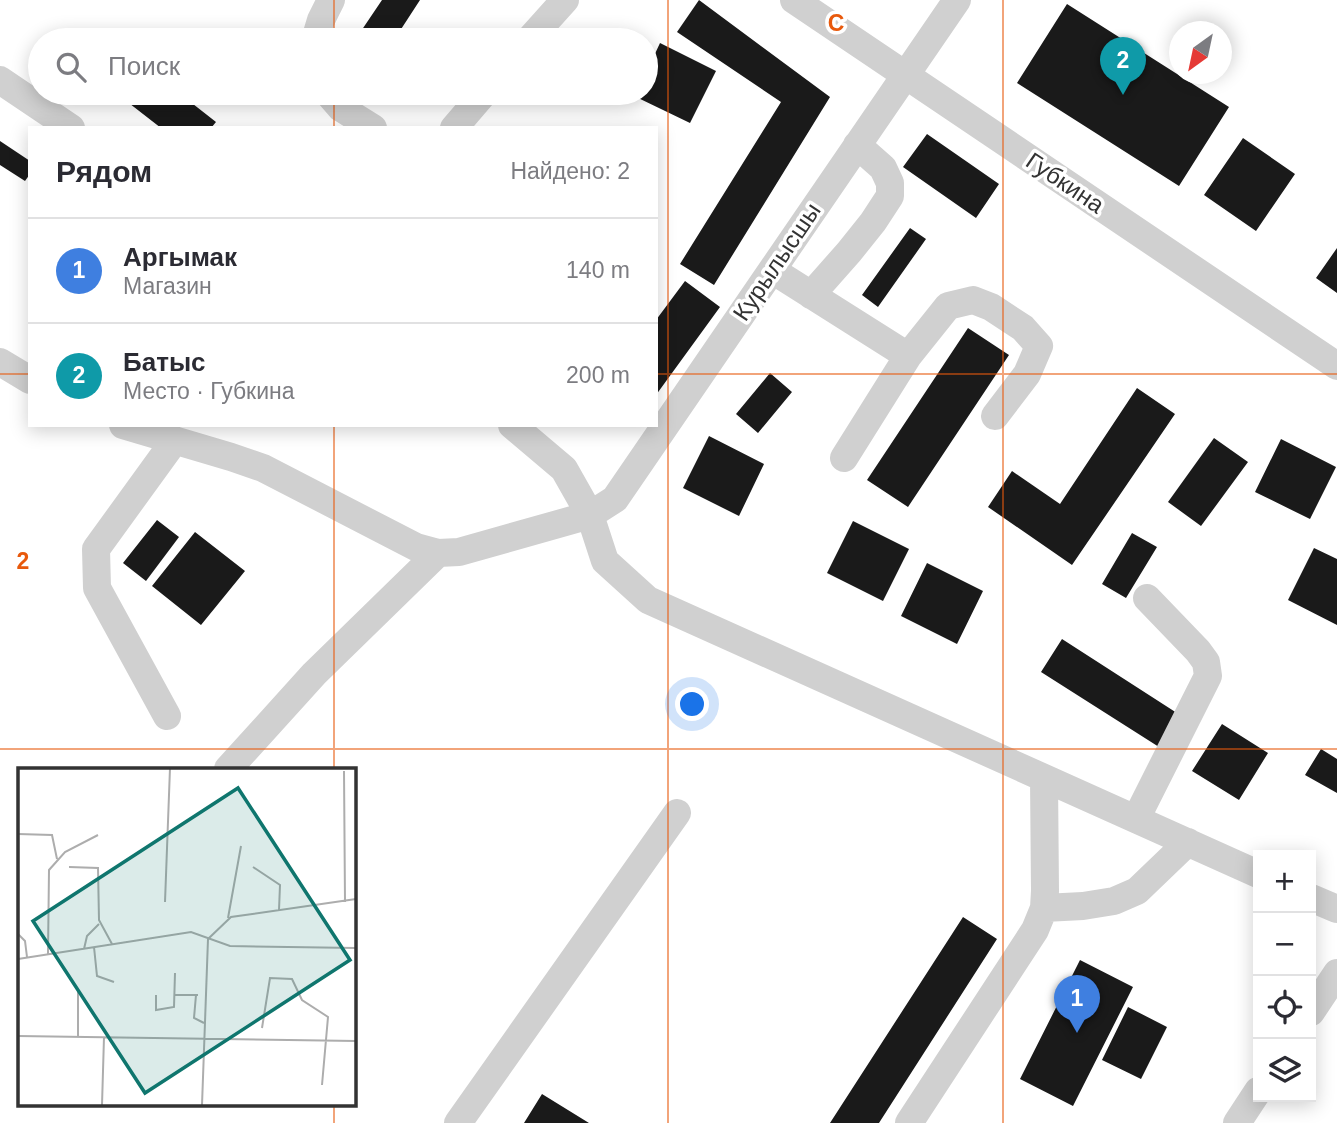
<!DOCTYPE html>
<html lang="ru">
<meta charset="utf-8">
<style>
:root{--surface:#fff;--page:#f2f2f3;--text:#2b2b33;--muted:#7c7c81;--line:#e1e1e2;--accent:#111827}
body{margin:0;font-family:Arial,sans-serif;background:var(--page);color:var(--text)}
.controls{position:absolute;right:21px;bottom:21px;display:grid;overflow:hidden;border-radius:0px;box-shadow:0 4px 18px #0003}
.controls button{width:63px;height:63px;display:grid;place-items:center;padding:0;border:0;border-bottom:2px solid var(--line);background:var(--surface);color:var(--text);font:35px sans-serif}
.compass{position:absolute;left:1169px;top:21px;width:63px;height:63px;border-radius:50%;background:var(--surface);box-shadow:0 4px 18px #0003;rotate:213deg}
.you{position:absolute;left:693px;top:705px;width:24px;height:24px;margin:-18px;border:5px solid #fff;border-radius:50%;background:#1a73e8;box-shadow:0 0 0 10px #1a73e833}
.badge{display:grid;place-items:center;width:46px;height:46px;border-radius:50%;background:var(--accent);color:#fff;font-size:23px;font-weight:700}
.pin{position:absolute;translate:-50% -58px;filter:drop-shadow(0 2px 4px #0008)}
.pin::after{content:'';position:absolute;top:37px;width:24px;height:21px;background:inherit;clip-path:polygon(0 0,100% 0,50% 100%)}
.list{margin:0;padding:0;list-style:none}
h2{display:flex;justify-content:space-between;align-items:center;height:91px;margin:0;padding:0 28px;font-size:30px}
h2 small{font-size:23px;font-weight:400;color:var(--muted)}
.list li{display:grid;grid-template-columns:46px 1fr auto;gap:21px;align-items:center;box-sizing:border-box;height:105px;padding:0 28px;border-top:2px solid var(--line)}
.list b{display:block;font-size:26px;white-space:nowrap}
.list p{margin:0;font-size:23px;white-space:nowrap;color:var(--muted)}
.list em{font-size:23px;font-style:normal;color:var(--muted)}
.icon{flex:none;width:38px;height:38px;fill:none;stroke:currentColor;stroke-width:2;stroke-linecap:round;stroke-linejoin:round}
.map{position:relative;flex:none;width:1337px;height:1123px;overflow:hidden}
.search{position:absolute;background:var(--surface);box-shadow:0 4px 18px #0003;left:28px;top:28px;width:630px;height:77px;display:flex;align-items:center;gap:18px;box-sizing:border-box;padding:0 24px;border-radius:38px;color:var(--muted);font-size:26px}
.panel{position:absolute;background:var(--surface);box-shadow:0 4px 18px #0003;left:28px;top:126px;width:630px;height:301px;border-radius:0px}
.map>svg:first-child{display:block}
.building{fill:#1a1a1a}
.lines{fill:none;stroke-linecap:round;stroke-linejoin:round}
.minor{stroke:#d0d0d0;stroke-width:28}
.grid{fill:none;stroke:#e8590c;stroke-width:2;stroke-opacity:0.55}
.labels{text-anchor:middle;stroke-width:7;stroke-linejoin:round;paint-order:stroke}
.street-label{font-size:24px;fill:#333;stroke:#fff}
.inset-road{fill:none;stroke:#adadad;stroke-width:2}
.view{fill:#0f766e;fill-opacity:0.15;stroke:#0f766e;stroke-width:3.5}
.inset-edge{fill:none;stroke:#333;stroke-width:3.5}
.grid-label{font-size:23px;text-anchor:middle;font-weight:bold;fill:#e8590c;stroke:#fff;stroke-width:7;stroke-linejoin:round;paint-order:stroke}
</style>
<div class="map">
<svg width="1337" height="1123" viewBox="0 0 1337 1123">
<rect width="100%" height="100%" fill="#fff"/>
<path class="building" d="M 382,0 L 420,0 L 394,40 L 355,40 Z
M 699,0 L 830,97 L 714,285 L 680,264 L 781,102 L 677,32 Z
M 1067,4 L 1229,107 L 1179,186 L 1017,83 Z
M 660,43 L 716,71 L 690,123 L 634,96 L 636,93 L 646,93 L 646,73 Z
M 116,93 L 179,93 L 216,122 L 211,128 L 161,128 Z
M 927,134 L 999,184 L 976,218 L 903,167 Z
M 1243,138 L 1295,174 L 1256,231 L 1204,195 Z
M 0,141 L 30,161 L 30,174 L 25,181 L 0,165 Z
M 910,228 L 926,239 L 878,307 L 862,295 Z
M 1337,248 L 1337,293 L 1316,278 Z
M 685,281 L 720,307 L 656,395 L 656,320 Z
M 968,328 L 1009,355 L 908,507 L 867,480 Z
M 770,373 L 792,392 L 758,433 L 736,414 Z
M 1137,388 L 1175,414 L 1072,565 L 988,507 L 1012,471 L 1060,504 Z
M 709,436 L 764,464 L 739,516 L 683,488 Z
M 1214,438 L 1248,462 L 1201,526 L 1168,502 Z
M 1281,439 L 1336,467 L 1310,519 L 1255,492 Z
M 157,520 L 179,537 L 146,581 L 123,563 Z
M 853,521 L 909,549 L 883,601 L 827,573 Z
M 195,532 L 245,571 L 201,625 L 152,586 Z
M 1132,533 L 1157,547 L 1126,598 L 1102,584 Z
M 1314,548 L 1337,559 L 1337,625 L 1288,600 Z
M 927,563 L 983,591 L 957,644 L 901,616 Z
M 1062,639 L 1180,715 L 1159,747 L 1041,672 Z
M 1222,724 L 1268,753 L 1239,800 L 1192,771 Z
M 1321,749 L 1337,759 L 1337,793 L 1305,775 Z
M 963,917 L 997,939 L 879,1123 L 830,1123 Z
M 1080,960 L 1133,987 L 1073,1106 L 1020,1079 Z
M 1128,1007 L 1167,1027 L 1141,1079 L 1102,1060 Z
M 542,1094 L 589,1123 L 524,1123 Z"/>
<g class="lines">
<path class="minor" d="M 794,0 L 1337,366
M 315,40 L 321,20 L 331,0
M 529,40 L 565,0
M 0,80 L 71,128
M 328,93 L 341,108 L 373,128
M 454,128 L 484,93
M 772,270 L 908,356
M 811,295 L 849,252 L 873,222 L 890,196 L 890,183 L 883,168 L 857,145
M 0,362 L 30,380
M 123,425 L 231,457 L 263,468 L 416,547 L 438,553 L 459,552 L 590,515 L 615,499 L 957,0
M 512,425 L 564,469 L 590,515 L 605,561 L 648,600 L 1258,874
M 844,458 L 908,356 L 948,306 L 973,300 L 991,307 L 1023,328 L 1039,346 L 1027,374 L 995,416
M 167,716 L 97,588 L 96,549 L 175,440
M 228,769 L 314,674 L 438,553
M 1136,819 L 1208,676 L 1206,662 L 1198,651 L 1147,598
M 1311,898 L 1337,909
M 1044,908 L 1083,906 L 1114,901 L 1137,891 L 1188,842
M 1311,1012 L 1337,973
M 458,1123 L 677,813
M 909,1123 L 1035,930 L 1044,908 L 1045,891 L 1044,778
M 1237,1123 L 1258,1091"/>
</g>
<path class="grid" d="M 334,0 L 334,40M 668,0 L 668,1123M 1003,0 L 1003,1123M 334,93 L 334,128M 0,374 L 30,374M 656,374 L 1337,374M 334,425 L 334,769M 0,749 L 1337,749M 334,1104 L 334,1123"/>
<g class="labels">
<g class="street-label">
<text transform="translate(1065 183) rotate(34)" y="8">Губкина</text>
<text transform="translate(777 262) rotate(-56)" y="8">Курылысшы</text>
</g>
</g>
<g transform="translate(18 768)">
<rect width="338" height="338" fill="#fff"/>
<path class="inset-road" d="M 314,0 L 338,0M 326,3 L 327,134M 0,66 L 34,67 L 39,91M 51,99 L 80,100 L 81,152 L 94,176M 235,99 L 262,117 L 261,142M 147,134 L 152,0M 210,150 L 223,78M 0,166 L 7,173 L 9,189M 76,179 L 79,208 L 96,214M 66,181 L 69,168 L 81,156M 30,186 L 31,102 L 47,84 L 80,67M 0,191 L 173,164 L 212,178 L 338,180M 138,227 L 138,242 L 156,239 L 157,205M 157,227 L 180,227M 178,227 L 176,250 L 186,255M 244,260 L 252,210 L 274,211 L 284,232 L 310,249 L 304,317M 0,268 L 338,273M 60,268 L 60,223M 84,337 L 86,269M 184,337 L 190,171 L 213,149 L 338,131"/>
<path class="view" d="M 220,20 L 332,192 L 127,325 L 15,153 Z"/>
<rect width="338" height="338" class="inset-edge"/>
</g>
<g class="grid-label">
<text x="836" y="31">C</text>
<text x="23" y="569">2</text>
</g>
</svg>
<div class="controls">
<button>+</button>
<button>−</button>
<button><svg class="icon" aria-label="locate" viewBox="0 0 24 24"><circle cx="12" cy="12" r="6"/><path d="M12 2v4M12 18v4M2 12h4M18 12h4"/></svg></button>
<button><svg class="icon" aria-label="layers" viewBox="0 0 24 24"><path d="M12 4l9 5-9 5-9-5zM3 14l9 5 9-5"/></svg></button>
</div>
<svg class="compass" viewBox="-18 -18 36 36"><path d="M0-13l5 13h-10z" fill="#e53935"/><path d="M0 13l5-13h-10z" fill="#7c7c81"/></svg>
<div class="you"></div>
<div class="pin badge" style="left:1077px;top:1033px;background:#3f7fe0">1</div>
<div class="pin badge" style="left:1123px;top:95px;background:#0f9aa8">2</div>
<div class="search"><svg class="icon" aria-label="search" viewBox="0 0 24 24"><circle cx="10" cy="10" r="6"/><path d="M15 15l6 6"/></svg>Поиск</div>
<section class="panel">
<h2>Рядом<small>Найдено: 2</small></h2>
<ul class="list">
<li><span class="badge" style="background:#3f7fe0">1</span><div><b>Аргымак</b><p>Магазин</p></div><em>140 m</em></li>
<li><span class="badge" style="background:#0f9aa8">2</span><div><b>Батыс</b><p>Место · Губкина</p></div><em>200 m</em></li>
</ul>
</section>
</div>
